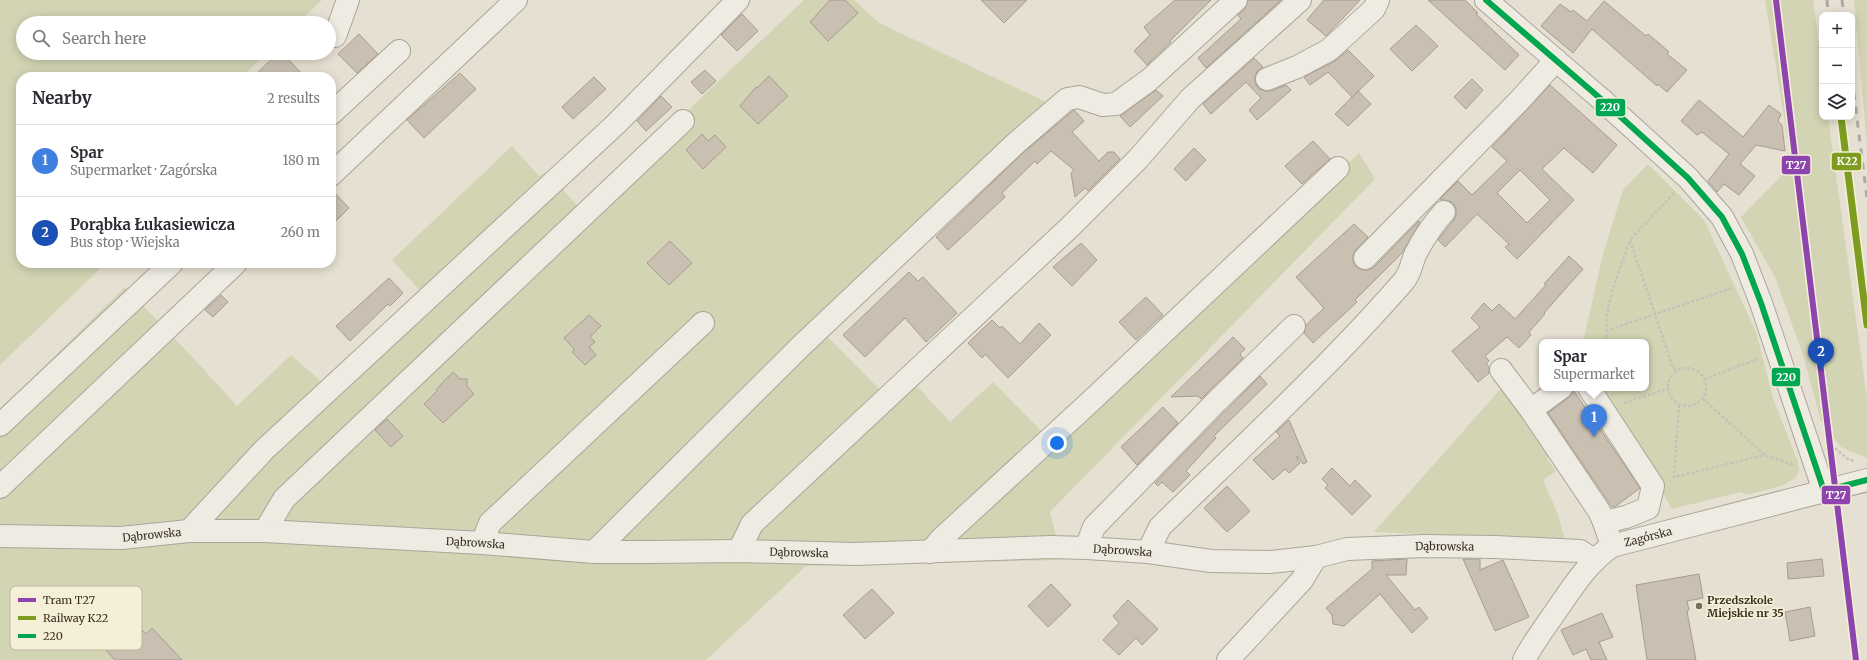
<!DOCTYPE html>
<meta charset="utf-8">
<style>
:root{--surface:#fff;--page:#f2f2f3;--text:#2b2b33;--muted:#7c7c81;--line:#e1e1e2;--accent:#766d5f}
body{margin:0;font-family:Merriweather,serif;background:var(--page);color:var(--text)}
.controls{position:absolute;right:12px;top:12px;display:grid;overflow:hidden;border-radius:8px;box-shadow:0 2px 10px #0003}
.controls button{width:36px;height:36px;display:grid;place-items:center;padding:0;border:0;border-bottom:1px solid var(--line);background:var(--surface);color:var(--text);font:20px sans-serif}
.you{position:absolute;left:1057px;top:443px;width:14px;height:14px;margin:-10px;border:3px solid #fff;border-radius:50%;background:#1a73e8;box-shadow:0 0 0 6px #1a73e833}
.badge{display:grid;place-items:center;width:26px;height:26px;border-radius:50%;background:var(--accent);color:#fff;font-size:13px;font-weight:700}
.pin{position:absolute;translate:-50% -33px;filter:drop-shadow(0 1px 2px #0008)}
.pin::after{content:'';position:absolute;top:21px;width:14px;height:12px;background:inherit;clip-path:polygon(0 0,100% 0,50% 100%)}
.popup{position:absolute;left:1539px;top:339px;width:110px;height:52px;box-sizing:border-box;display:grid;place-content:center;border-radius:8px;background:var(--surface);filter:drop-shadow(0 1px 3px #0005);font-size:13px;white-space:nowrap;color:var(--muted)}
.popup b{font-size:15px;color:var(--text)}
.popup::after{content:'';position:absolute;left:50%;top:100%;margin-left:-8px;border:8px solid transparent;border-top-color:var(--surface)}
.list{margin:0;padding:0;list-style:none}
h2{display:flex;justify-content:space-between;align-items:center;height:52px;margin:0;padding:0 16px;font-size:17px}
h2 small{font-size:13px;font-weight:400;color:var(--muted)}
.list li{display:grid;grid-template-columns:26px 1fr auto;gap:12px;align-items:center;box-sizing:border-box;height:72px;padding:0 16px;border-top:1px solid var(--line)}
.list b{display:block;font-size:15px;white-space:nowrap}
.list p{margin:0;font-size:13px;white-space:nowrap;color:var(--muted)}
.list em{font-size:13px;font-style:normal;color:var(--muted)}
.icon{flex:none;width:22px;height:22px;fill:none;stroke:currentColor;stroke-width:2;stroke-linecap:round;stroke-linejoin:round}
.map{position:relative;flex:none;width:1867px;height:660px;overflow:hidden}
.search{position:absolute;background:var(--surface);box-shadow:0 2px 10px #0003;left:16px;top:16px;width:320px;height:44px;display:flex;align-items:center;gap:10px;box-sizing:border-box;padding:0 14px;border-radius:22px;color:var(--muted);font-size:15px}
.panel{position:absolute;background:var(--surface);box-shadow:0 2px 10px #0003;left:16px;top:72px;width:320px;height:196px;border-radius:16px}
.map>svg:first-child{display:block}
.green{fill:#d2d4b4}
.building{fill:#c9c0b2;stroke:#a69c90;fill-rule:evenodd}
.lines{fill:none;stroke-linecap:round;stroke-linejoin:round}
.minor-casing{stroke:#aba599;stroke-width:24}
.path{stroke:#c6c2b9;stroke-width:2.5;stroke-dasharray:3 2;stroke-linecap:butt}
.minor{stroke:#eeebe2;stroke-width:22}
.rail{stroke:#adaaa2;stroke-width:3;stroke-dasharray:7 7;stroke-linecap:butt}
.bus-1-casing{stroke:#f5efd8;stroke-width:9}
.bus-1{stroke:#00a651;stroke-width:6}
.rail-1-casing{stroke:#f5efd8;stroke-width:10}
.rail-1{stroke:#7e9c20;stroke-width:7}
.tram-1-casing{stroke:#f5efd8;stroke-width:9}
.tram-1{stroke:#8e44ad;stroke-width:6}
.poi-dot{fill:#766d5f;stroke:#f5efd8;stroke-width:1.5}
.labels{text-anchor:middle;stroke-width:3.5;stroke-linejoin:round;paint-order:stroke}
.street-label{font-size:11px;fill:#3a2f21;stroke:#f5efd8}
.poi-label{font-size:11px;font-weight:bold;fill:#3a2f21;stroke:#f5efd8;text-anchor:start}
.key{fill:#f5efd8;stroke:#bdb5a1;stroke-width:1}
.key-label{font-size:11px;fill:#3a2f21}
.line-badge{stroke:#f5efd8;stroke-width:1.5}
.badge-label{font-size:11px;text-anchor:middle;font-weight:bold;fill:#fff}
</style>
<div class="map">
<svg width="1867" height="660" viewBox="0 0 1867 660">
<rect width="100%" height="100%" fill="#e5e0d1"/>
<path class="green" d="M 0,0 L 322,0 L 298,23 L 23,23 L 23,53 L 267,53 L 242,77 L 21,77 L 21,263 L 106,263 L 0,365 Z
M 804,0 L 854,0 L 879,23 L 1046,102 L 819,328 L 880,390 L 902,370 L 950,422 L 993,382 L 1057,447 L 1359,153 L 1375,179 L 1050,512 L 1062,560 L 806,566 L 706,660 L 0,660 L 0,410 L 125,287 L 195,360 L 237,406 L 291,355 L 325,385 L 423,294 L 392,260 L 512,146 L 539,176 L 547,172 L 582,211 Z
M 1765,0 L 1813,0 L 1822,70 L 1822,117 L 1828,117 L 1867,399 L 1867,458 L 1841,447 L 1821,421 L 1804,358 L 1775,277 L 1741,217 L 1792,165 Z
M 1854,0 L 1867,0 L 1867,145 Z
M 1648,164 L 1704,220 L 1756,332 L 1774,401 L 1798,462 C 1798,465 1800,469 1799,471 C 1797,486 1759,491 1746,495 L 1741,492 L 1672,509 L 1603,388 L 1646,388 L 1646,342 L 1583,342 L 1603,254 L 1623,190 Z
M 1504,385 L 1552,455 L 1547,459 L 1556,471 L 1543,480 L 1557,512 L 1565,540 L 1374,532 Z"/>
<path class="building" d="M 830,0 L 845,0 L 858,13 L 828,41 L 810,22 Z
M 981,0 L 1027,0 L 1004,23 Z
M 1175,0 L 1211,0 L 1170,41 L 1171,42 L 1147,65 L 1134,51 L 1150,35 L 1144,27 Z
M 1248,0 L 1281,0 L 1206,68 L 1198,58 L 1241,19 L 1238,15 L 1245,9 Z
M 1324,0 L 1360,0 L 1326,36 L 1307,20 Z
M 1428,0 L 1465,0 L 1478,13 L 1476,14 L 1519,55 L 1505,70 Z
M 1604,1 L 1646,36 L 1648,34 L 1660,44 L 1669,52 L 1667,54 L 1687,70 L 1667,92 L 1658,84 L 1657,86 L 1634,66 L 1592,29 L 1573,53 L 1541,26 L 1560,4 L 1571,12 L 1573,10 L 1587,21 Z
M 742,14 L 758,31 L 737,51 L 721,35 Z
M 1416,25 L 1438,46 L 1412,71 L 1390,49 Z
M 359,34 L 378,54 L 357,73 L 338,54 Z
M 1348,50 L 1374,76 L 1352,97 L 1328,72 L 1310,85 L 1304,77 L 1335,61 Z
M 278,53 L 282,53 L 305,77 L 253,77 Z
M 1254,58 L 1263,67 L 1257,71 L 1255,77 L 1255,83 L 1259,89 L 1265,91 L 1271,91 L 1286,85 L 1291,90 L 1257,120 L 1249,110 L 1261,98 L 1246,82 L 1211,114 L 1203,104 Z
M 705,70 L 716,81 L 702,94 L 691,82 Z
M 460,73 L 476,89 L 424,138 L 407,120 Z
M 769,76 L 788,96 L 758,124 L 740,106 L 756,87 L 757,88 Z
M 594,77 L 606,89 L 573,119 L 562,107 Z
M 1472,79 L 1483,90 L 1466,109 L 1454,97 Z
M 1550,85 L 1617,145 L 1593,173 L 1564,148 L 1542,169 L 1574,200 L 1517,259 L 1505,247 L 1509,244 L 1477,214 L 1445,247 L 1438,240 L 1454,220 L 1456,215 L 1456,208 L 1452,202 L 1440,199 L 1458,181 L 1472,195 L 1507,161 L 1492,147 ZM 1520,170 L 1550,200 L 1527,223 L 1497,193 Z
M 1156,90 L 1163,96 L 1130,127 L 1120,116 Z
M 1358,91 L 1371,104 L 1348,126 L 1335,114 Z
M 661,96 L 672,107 L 646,131 L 637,121 Z
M 1699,100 L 1743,137 L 1769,105 L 1781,114 L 1778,121 L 1782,125 L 1785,151 L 1756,145 L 1740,164 L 1755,176 L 1739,195 L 1724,184 L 1717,192 L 1708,181 L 1729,154 L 1702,132 L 1697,135 L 1681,121 Z
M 1074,110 L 1084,121 L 1072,132 L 1099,161 L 1108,152 L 1114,152 L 1120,159 L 1088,191 L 1085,188 L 1075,197 L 1071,173 L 1074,170 L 1051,151 L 1037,164 L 1035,161 L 1002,193 L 1005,197 L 948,250 L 936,237 L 1023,153 Z
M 702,134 L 708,141 L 715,135 L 726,147 L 703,169 L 686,150 Z
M 1313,141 L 1330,159 L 1302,184 L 1285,166 Z
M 1194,148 L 1206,160 L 1186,181 L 1174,169 Z
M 331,189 L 349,208 L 331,226 Z
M 1419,221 L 1420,222 L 1403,252 L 1355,300 L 1357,302 L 1313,343 L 1304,333 L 1306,325 L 1324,308 L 1296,277 L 1354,224 L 1368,237 L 1356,250 L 1353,255 L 1353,262 L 1357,267 L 1362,270 L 1368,270 L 1374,267 Z
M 670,241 L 692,263 L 669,285 L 647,263 Z
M 1081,243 L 1097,260 L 1072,286 L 1053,267 Z
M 1569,256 L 1583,269 L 1544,313 L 1545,314 L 1529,332 L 1531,335 L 1519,348 L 1507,337 L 1485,356 L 1489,361 L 1486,363 L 1489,367 L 1489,373 L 1478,382 L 1452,351 L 1480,327 L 1471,318 L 1484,303 L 1492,311 L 1499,304 L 1515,319 L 1546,285 L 1544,284 Z
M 909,272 L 918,281 L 923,277 L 957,313 L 926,342 L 905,318 L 865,357 L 843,335 Z
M 389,278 L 403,293 L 390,306 L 388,304 L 350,341 L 336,326 Z
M 221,295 L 228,302 L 213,317 L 205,310 Z
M 1146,297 L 1163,315 L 1136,340 L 1119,322 Z
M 589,315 L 601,326 L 590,337 L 595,342 L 589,347 L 596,355 L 585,365 L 572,352 L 575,350 L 564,338 Z
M 992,320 L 1000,328 L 1002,326 L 1020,344 L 1039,323 L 1051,335 L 1008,378 L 985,354 L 982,358 L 968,343 Z
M 1233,337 L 1245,349 L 1240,354 L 1243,358 L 1201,399 L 1198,396 L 1171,397 Z
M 453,372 L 460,379 L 467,379 L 467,386 L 474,394 L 443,423 L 424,404 L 437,391 L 436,390 L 441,384 Z
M 1260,376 L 1267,384 L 1214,436 L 1216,438 L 1186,471 L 1190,475 L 1173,492 L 1162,482 L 1158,486 L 1155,483 Z
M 1574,391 L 1640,488 L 1616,506 L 1612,507 L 1548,413 L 1568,398 Z
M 1163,407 L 1178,423 L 1137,465 L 1121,447 Z
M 387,419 L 403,436 L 391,447 L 375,430 Z
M 1289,420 L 1307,462 L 1303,464 L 1297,456 L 1297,459 L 1300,463 L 1289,473 L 1285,469 L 1273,480 L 1253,460 L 1280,436 L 1276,432 Z
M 1332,468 L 1350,486 L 1355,480 L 1371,496 L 1352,515 L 1325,488 L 1328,485 L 1322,479 Z
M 1227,486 L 1250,511 L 1227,532 L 1204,508 Z
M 1407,559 L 1406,575 L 1386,575 L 1415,610 L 1419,607 L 1428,618 L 1412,633 L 1380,594 L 1344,626 L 1333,624 L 1332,615 L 1326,608 L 1372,569 L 1372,561 Z
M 1463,559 L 1480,559 L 1480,570 L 1503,560 L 1529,617 L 1495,631 Z
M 1822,559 L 1824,576 L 1788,579 L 1787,563 Z
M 1699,574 L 1703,598 L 1687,601 L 1689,610 L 1687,611 L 1696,660 L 1647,660 L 1636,585 Z
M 1051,584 L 1071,605 L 1048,627 L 1028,606 Z
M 872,589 L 894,613 L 865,639 L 843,615 Z
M 1128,600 L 1158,629 L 1142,645 L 1136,638 L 1119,655 L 1103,640 L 1119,623 L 1113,616 Z
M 116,604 L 146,634 L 152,628 L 182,660 L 115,660 L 88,631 Z
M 1810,607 L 1815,636 L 1790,641 L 1785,612 Z
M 1602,613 L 1613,637 L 1599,642 L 1607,660 L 1591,660 L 1586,649 L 1573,655 L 1561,630 Z"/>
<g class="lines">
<g class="minor-casing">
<g id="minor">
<path d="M 1486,0 L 1601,99 L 1688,178 L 1722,217 L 1742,254 L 1761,303 L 1824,491"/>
<path d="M 335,36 L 348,0"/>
<path d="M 1267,79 L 1297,67 L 1329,50 L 1374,9 L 1378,0"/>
<path d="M 331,114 L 399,51"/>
<path d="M 331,175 L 516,0"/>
<path d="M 1365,258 L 1518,102 L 1556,60"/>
<path d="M 1501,370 L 1531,410"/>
<path d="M 1561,388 L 1531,410 L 1599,511 L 1604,522 L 1612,546"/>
<path d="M 1589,388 L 1653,486 L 1648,508 L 1626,517 L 1604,522"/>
<path d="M 0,425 L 172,263"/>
<path d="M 0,487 L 236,263"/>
<path d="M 189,531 L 264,450 L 616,124 L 738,0"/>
<path d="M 265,531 L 284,499 L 683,121"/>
<path id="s1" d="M 0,536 L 121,538 L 189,531 L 265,531 L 482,543 L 594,552 L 651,552 L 739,551 L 855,554 L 1051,547 L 1086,548 L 1148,552 L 1211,561 L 1270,562 L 1316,557 L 1347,549 L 1424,546 L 1495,547 L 1580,551 L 1594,560"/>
<path d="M 482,543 L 490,523 L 703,323"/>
<path d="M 1086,548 L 1094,527 L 1217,401 L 1294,326"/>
<path d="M 739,551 L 752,524 L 1070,227 L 1138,159 L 1190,99 L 1300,0"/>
<path d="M 594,552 L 801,346 L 1015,144 L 1067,99 L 1079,97 L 1103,105 L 1116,104 L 1149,80 L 1236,0"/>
<path d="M 930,552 L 941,539 L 1091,401 L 1338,168"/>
<path d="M 1148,552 L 1160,527 C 1242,447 1327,369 1403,282 C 1411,273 1411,265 1415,255 C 1423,239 1432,225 1444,212"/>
<path d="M 1228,660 L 1302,580 L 1316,557"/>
<path id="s2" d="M 1524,660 C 1533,643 1545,627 1556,611 C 1572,588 1588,562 1612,546 L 1867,480"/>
</g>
</g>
<path class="path" d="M 1674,193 L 1630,240 L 1672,365 L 1676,371
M 1606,331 L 1732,288
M 1607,342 C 1603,306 1618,274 1630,241
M1668 387a19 19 0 1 1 38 0a19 19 0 1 1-38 0Z
M 1704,379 L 1758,359
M 1703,399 L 1765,455 L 1793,465
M 1624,403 L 1667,389
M 1679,405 L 1674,477 L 1765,455
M 1831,445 L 1849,460 L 1855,461"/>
<use href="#minor" class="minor"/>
<path class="rail" d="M 1827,0 L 1828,15
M 1842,0 L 1844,15
M 1852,79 L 1867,198"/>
<g class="bus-1-casing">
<path id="bus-1" d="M 1486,0 L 1601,99 L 1688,178 L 1722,217 L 1742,254 L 1761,303 L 1824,491 L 1867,480"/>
</g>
<use href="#bus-1" class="bus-1"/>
<g class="rail-1-casing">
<path id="rail-1" d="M 1841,117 L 1867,325"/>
</g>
<use href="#rail-1" class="rail-1"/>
<g class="tram-1-casing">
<path id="tram-1" d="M 1776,0 L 1856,660"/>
</g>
<use href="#tram-1" class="tram-1"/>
</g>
<circle class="poi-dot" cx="1699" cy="606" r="4"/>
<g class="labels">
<g class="street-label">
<text dy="4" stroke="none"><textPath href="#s1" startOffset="152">Dąbrowska</textPath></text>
<text dy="4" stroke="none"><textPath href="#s2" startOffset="182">Zagórska</textPath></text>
<text dy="4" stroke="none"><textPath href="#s1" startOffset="476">Dąbrowska</textPath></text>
<text dy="4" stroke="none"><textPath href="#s1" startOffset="1448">Dąbrowska</textPath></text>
<text dy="4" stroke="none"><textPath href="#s1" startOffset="1124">Dąbrowska</textPath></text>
<text dy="4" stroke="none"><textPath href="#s1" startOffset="800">Dąbrowska</textPath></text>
</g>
<g class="poi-label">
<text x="1707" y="604">Przedszkole<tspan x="1707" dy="13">Miejskie nr 35</tspan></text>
</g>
</g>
<rect x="10" y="586" width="132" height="64" rx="6" class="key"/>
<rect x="18" y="598" width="18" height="4" fill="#8e44ad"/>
<rect x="18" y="616" width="18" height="4" fill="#7e9c20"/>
<rect x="18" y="634" width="18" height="4" fill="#00a651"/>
<g class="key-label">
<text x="43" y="604">Tram T27</text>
<text x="43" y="622">Railway K22</text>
<text x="43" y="640">220</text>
</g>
<g class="line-badge">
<rect x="1595" y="98" width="31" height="19" rx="4" fill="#00a651"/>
<rect x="1831" y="152" width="31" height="19" rx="4" fill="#7e9c20"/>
<rect x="1781" y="155" width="30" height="20" rx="4" fill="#8e44ad"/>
<rect x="1771" y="367" width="30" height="20" rx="4" fill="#00a651"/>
<rect x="1821" y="485" width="30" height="20" rx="4" fill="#8e44ad"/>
</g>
<g class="badge-label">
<text x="1610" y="111">220</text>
<text x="1847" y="165">K22</text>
<text x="1796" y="169">T27</text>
<text x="1786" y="381">220</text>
<text x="1836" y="499">T27</text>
</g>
</svg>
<div class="controls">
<button>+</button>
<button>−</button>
<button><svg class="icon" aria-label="layers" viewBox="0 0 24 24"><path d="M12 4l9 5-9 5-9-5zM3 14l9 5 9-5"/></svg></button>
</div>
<div class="you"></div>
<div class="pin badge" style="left:1594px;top:437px;background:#3f7fe0">1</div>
<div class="popup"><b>Spar</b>Supermarket</div>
<div class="pin badge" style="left:1821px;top:371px;background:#1a4fb4">2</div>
<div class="search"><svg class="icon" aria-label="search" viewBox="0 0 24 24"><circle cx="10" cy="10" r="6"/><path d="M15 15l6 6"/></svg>Search here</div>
<section class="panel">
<h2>Nearby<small>2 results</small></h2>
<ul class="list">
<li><span class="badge" style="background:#3f7fe0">1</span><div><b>Spar</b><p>Supermarket · Zagórska</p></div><em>180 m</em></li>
<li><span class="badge" style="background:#1a4fb4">2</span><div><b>Porąbka Łukasiewicza</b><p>Bus stop · Wiejska</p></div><em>260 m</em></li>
</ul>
</section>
</div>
